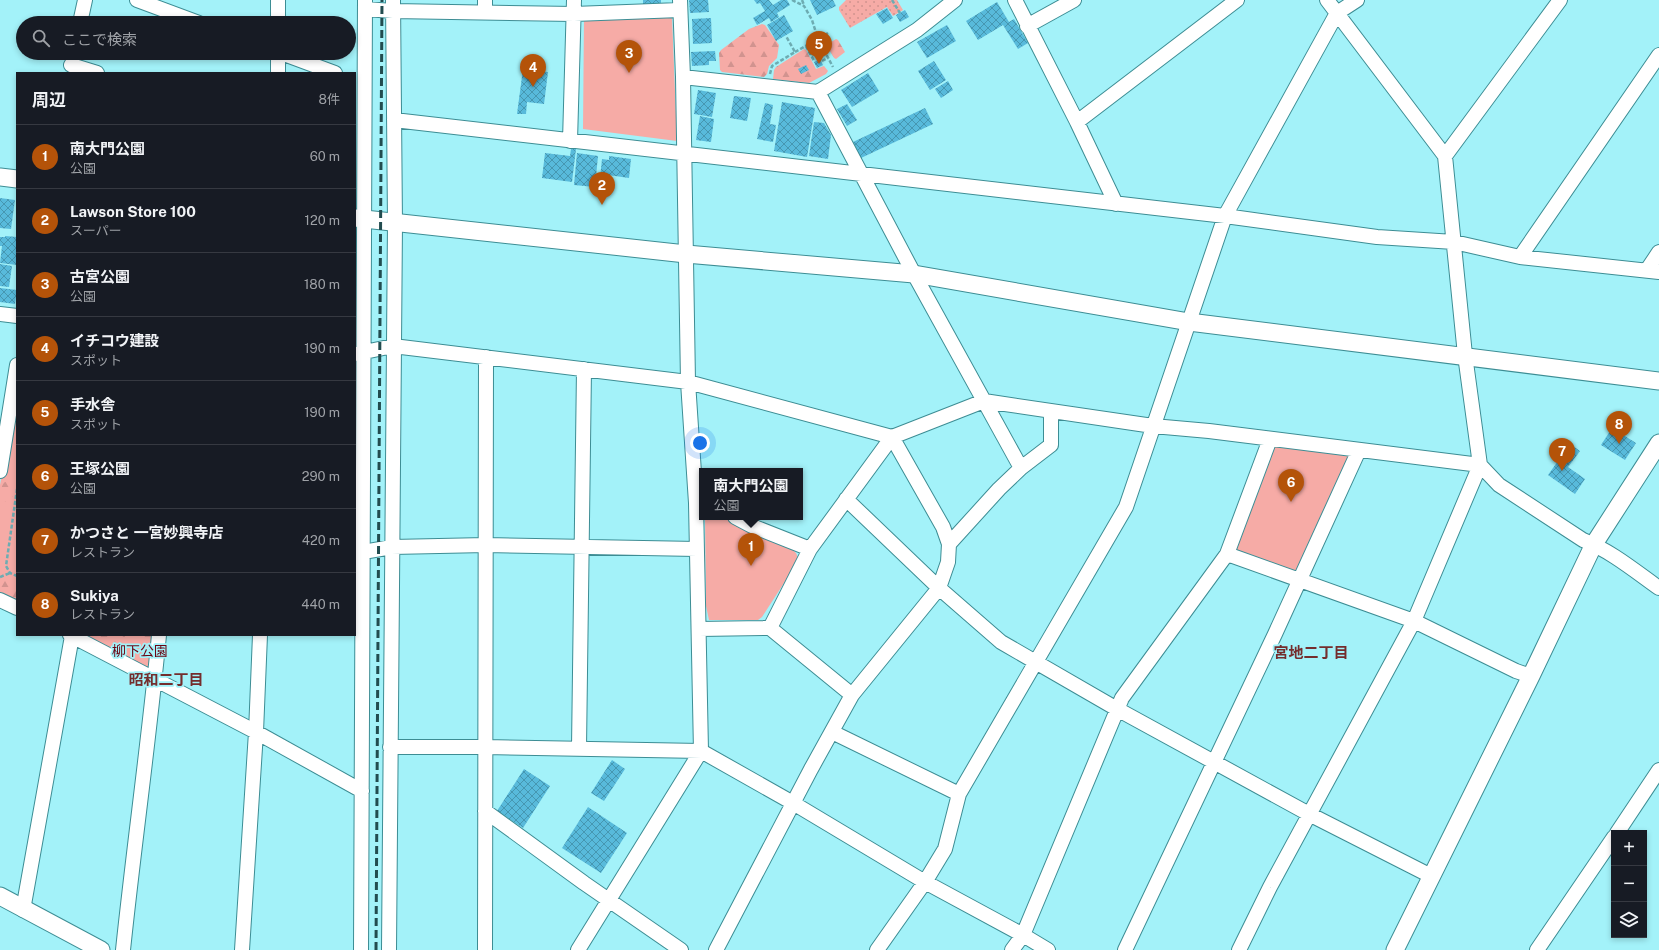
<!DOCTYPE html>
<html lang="ja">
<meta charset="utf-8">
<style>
:root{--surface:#171b24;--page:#20242c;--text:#f1f3f6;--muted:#9ea1a6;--line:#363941;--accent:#b45309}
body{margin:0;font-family:"Public Sans","Noto Sans JP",sans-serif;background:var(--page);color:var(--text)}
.controls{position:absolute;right:12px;bottom:12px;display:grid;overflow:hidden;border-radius:0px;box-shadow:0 2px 6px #0003}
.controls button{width:36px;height:36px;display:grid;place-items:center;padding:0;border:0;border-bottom:1px solid var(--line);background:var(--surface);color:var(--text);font:20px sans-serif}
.you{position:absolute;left:700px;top:443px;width:14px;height:14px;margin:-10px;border:3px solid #fff;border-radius:50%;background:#1a73e8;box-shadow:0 0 0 6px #1a73e833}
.badge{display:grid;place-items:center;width:26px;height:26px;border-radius:50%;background:var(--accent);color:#fff;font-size:13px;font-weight:700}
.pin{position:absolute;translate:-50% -33px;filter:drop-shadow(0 1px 2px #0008)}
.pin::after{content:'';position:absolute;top:21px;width:14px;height:12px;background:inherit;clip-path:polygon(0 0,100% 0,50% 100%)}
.popup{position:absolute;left:699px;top:468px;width:104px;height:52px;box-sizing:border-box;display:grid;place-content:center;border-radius:0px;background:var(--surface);filter:drop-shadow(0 1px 3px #0005);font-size:13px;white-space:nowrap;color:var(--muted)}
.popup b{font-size:15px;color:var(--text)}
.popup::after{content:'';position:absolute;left:50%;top:100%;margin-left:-8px;border:8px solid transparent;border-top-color:var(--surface)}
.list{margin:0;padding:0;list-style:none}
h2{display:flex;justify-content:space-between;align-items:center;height:52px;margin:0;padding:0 16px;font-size:17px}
h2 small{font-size:13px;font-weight:400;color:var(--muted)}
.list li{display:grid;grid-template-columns:26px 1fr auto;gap:12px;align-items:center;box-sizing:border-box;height:64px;padding:0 16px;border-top:1px solid var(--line)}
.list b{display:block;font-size:15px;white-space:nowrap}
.list p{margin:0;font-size:13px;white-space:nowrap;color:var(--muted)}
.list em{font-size:13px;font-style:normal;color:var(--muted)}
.icon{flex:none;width:22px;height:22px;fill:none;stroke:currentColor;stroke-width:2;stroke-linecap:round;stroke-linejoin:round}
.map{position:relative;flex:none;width:1659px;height:950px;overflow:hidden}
.search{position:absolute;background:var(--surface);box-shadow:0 2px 6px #0003;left:16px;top:16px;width:340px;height:44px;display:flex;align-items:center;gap:10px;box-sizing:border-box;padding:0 14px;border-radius:22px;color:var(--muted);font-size:15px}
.panel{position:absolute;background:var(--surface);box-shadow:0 2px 6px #0003;left:16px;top:72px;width:340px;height:564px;border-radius:0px}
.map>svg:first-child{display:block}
.green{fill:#f6aba6}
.forest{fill:url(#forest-firs)}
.garden{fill:url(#garden-dots)}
.building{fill:url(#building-cross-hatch)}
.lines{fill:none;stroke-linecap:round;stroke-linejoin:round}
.minor-casing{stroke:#3d8d94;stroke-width:16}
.tertiary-casing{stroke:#3d8d94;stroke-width:19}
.path{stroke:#6dacb2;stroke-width:2.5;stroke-dasharray:4 2;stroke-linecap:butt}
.minor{stroke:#fff;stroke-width:14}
.tertiary{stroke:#fff;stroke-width:17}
.rail{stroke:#224c4f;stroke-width:3;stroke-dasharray:8 4;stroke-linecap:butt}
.labels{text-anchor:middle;stroke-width:3.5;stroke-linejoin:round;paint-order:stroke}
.park-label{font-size:14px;fill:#6c0413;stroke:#a3f2f9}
.neighbourhood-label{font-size:15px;font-weight:bold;fill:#742d2d;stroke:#a3f2f9}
</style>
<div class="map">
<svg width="1659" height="950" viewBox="0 0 1659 950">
<defs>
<pattern id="forest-firs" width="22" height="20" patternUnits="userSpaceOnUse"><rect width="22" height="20" fill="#f6aba6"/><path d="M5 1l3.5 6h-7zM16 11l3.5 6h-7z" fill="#d1938f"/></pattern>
<pattern id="garden-dots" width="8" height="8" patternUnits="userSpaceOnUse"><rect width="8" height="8" fill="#f6aba6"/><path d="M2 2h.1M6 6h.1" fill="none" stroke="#d1938f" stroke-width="1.8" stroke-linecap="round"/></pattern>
<pattern id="building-cross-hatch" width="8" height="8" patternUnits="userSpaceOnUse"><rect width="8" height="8" fill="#58badb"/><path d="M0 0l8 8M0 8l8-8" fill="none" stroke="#4697b1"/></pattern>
</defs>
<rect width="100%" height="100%" fill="#a3f2f9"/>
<path class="green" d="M 584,17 L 672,17 L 677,141 L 583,129 Z
M 14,402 L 17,403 L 17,606 L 0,597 L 0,485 Z
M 1273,442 L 1352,454 L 1298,576 L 1232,551 Z
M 705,517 L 728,517 L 791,548 L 796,553 L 799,560 L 762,617 L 758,620 L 709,620 L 706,606 Z
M 74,635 L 158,635 L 154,676 Z"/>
<path class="forest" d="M 762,24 L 765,25 L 779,45 L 777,58 L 769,66 L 767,74 L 764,77 L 722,72 L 720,70 L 719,53 L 721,50 L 749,29 Z
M 836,39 L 838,40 L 845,52 L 836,59 L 834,58 L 827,46 L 828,44 Z
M 804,49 L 806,50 L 816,69 L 824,66 L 828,71 L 826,74 L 809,83 L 773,79 L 774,70 L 776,67 Z
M 5,482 L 9,482 L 13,486 L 13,497 L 11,503 L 6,502 L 1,499 L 2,484 Z
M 0,571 L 3,571 L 8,577 L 17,579 L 17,601 L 0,593 Z
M 95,635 L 125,635 L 125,639 C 115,653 110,649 95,645 Z
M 140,635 L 157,635 L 155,660 L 142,668 L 130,662 L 128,650 L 137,645 L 142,645 Z"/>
<path class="garden" d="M 846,0 L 897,0 L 903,10 L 893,16 L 887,7 L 850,28 L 839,10 L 839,7 Z"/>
<path class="building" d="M 643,0 L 661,0 L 661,5 L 643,4 Z
M 689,0 L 708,0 L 709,12 L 690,13 Z
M 754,0 L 769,0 L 773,5 L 781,0 L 787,0 L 790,5 L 777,13 L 779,17 L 771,22 L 769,18 L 757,25 L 753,18 L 765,11 L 760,3 L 757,4 Z
M 810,0 L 833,0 L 836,6 L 817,15 Z
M 997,2 L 1009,22 L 1014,19 L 1028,43 L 1018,49 L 1003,25 L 978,40 L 966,21 Z
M 887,8 L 893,18 L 883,24 L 876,14 Z
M 905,10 L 909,17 L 900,22 L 896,15 Z
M 784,15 L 793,31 L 776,41 L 767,25 Z
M 711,18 L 712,43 L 693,44 L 692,19 Z
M 947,25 L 956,41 L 927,58 L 917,42 Z
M 715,51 L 716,61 L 709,61 L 709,65 L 692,66 L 691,52 Z
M 820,59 L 823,65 L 817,68 L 814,62 Z
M 934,61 L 946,80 L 930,90 L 918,71 Z
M 806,65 L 809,70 L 801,74 L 798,69 Z
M 523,69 L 548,72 L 544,104 L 527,102 L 526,114 L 517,114 Z
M 868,73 L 879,91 L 852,107 L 841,90 Z
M 948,81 L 953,90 L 941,98 L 935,89 Z
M 698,90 L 716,93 L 712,117 L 694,114 Z
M 734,96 L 751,98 L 747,121 L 730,118 Z
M 782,102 L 815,108 L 807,157 L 774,151 Z
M 765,103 L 773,105 L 770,124 L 776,125 L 773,142 L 757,139 Z
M 847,104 L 857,120 L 847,126 L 837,109 Z
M 925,108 L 933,124 L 861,158 L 853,142 Z
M 700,116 L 714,119 L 711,142 L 696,140 Z
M 814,122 L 824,123 L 831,135 L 828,159 L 809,156 Z
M 571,149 L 576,149 L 572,182 L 542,178 L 545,153 L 570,156 Z
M 577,153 L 598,156 L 595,187 L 574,185 Z
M 609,156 L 631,159 L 629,178 L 608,175 L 608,179 L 600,178 L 602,159 L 609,160 Z
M 0,198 L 15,200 L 11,229 L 0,228 Z
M 5,236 L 17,237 L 17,265 L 0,263 L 2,246 L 0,246 L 0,237 L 5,237 Z
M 0,264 L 12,266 L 9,287 L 0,286 Z
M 0,288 L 17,290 L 15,304 L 0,302 Z
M 1612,428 L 1636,443 L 1625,460 L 1601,445 Z
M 1570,444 L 1580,451 L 1568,467 L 1585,479 L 1575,494 L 1548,475 Z
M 612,760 L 625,769 L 604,801 L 591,793 Z
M 524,769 L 550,786 L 523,828 L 497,811 Z
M 588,807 L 627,833 L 601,873 L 562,848 Z"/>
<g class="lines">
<g class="minor-casing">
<path id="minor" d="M 137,0 L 199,23
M 278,0 L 278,23
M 680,0 L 683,77 L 688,382 L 696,503 L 701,751 L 793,803 L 925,882 L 1023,935 L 1048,950
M 1015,0 L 1077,122 L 1116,204
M 1327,0 L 1445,156 L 1465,355 L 1480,465 L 1499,485 L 1583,540 C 1611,551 1635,571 1659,588
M 365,9 L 393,11 L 574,14 L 680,10
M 485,12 L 485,0
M 80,23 L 85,0
M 1027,26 L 1074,0
M 281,53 L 335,73
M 71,65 L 97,73
M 278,73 L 278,53
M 683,77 L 818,92 L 917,30 L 955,0
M 818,92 L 914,274 L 1021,468
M 394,120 L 1225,216 L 1377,237 L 1454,242 L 1520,257 L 1659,272
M 1077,122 L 1237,0
M 570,141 L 574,0
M 1445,156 L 1560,0
M 1520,257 L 1659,55
M 1647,270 L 1659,252
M 0,314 L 17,316
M 355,354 L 393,346 L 688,382 L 892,437 L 984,401 L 1153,426 L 1209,431 L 1480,465 L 1414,621 L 1270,887 L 1239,950
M 0,471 L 17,365
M 846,499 L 939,588 L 1001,642 L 1117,709 L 1309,814 L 1431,876
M 735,517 L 752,526 L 810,549
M 949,544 L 999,489 L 1021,468 L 1051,445 L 1051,412
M 355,551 L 363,552 L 392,547 L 486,545 L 697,549
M 1227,554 L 1414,621 L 1516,671 L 1531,676
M 0,600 L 17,608
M 699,629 L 770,628 L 852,695
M 70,635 L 256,732 L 362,791
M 832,732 L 959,794
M 390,747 L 485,747 L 701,751 L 578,950
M 579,748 L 584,369
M 485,811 L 584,883 L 681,950
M 1617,833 L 1659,770
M 23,910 L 72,636
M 123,950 C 134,845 149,740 159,635
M 242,950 L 256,732 L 260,635
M 361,950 L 365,0
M 389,950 L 395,223 L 393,0
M 485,950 L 486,357
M 716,950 L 811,769 L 852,695 L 939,588 L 948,562 L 949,544 L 943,527 L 892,437 L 810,549 L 770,628
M 877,950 L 925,882 L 945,849 L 959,794 L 1126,507 L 1225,216 L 1337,13 L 1357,0
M 1012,950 L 1023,935 L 1122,698 L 1227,554 L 1270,439
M 1125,950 L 1275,634 L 1359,450
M 1537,950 L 1614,837"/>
</g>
<g class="tertiary-casing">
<path id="tertiary" d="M 0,177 L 17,179
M 355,218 L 686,254 L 914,274 L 1189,322 L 1659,381
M 0,896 L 101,950
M 1395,950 L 1531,676 L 1594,544 L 1659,443"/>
</g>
<path class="path" d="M 792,0 L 804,6 L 812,20 L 818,39 L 795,52
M 802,0 L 804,5
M 892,0 L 900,13
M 828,33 L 818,39 L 833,67
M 806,46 L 814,61
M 822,61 L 828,58
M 770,74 L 772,66 L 795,52 L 786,36
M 17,489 L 6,566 L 10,573 L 17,576
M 0,577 L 10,573"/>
<use href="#minor" class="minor"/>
<use href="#tertiary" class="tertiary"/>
<path class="rail" d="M 376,950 L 382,0"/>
</g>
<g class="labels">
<g class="park-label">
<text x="140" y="656">柳下公園</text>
</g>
<g class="neighbourhood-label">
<text x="1311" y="658">宮地二丁目</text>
<text x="166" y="685">昭和二丁目</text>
</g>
</g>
</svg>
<div class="controls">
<button>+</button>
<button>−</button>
<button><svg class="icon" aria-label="layers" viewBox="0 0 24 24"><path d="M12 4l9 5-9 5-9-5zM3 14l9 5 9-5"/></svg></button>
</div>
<div class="you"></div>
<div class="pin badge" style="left:751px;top:566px">1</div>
<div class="popup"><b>南大門公園</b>公園</div>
<div class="pin badge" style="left:602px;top:205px">2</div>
<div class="pin badge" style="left:629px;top:73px">3</div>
<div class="pin badge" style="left:533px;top:87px">4</div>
<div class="pin badge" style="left:819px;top:64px">5</div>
<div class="pin badge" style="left:1291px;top:502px">6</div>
<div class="pin badge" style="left:1562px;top:471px">7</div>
<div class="pin badge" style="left:1619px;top:444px">8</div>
<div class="search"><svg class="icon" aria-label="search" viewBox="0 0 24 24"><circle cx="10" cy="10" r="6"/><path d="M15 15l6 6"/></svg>ここで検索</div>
<section class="panel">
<h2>周辺<small>8件</small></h2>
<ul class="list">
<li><span class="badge">1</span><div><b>南大門公園</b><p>公園</p></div><em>60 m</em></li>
<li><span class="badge">2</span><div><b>Lawson Store 100</b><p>スーパー</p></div><em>120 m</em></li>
<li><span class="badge">3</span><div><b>古宮公園</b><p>公園</p></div><em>180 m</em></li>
<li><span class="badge">4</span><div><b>イチコウ建設</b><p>スポット</p></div><em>190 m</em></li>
<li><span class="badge">5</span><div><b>手水舎</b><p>スポット</p></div><em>190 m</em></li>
<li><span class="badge">6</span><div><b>王塚公園</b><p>公園</p></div><em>290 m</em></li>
<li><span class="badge">7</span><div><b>かつさと 一宮妙興寺店</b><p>レストラン</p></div><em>420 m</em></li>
<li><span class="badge">8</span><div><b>Sukiya</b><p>レストラン</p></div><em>440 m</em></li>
</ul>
</section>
</div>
